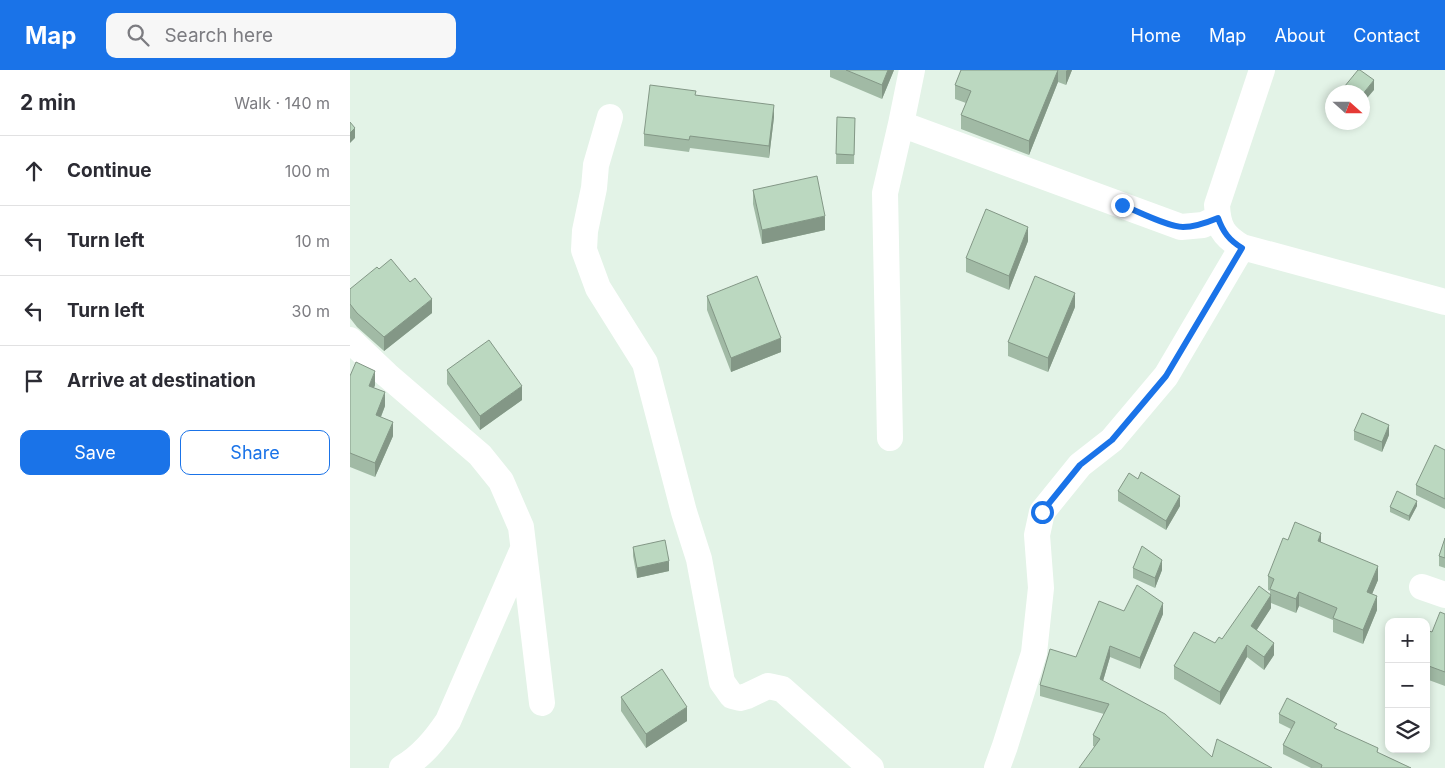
<!DOCTYPE html>
<meta charset="utf-8">
<style>
:root{--surface:#fff;--page:#f7f7f7;--text:#2b2b33;--muted:#7c7c81;--line:#e1e1e2;--accent:#1a73e8}
body{margin:0;font-family:Inter,sans-serif;background:var(--page);color:var(--text)}
.controls{position:absolute;right:15px;bottom:15px;display:grid;overflow:hidden;border-radius:10px;box-shadow:0 2px 8px #0003}
.controls button{width:45px;height:45px;display:grid;place-items:center;padding:0;border:0;border-bottom:1px solid var(--line);background:var(--surface);color:var(--text);font:25px sans-serif}
.compass{position:absolute;left:975px;top:15px;width:45px;height:45px;border-radius:50%;background:var(--surface);box-shadow:0 2px 8px #0003;rotate:111deg}
.stop{position:absolute;width:15px;height:15px;margin:-11px;border:4px solid #1a73e8;border-radius:50%;background:#fff}
.stop.end{background:#1a73e8;border-color:#fff;box-shadow:0 1px 5px #0008}
.list{margin:0;padding:0;list-style:none}
h2{display:flex;justify-content:space-between;align-items:center;height:65px;margin:0;padding:0 20px;font-size:21px}
h2 small{font-size:16px;font-weight:400;color:var(--muted)}
.list li{display:grid;grid-template-columns:32px 1fr auto;gap:15px;align-items:center;box-sizing:border-box;height:70px;padding:0 20px;border-top:1px solid var(--line)}
.list b{display:block;font-size:19px;white-space:nowrap}
.list em{font-size:16px;font-style:normal;color:var(--muted)}
.actions{display:flex;gap:10px;padding:15px 20px}
.actions a{flex:1;padding:11px 0;border:1px solid var(--accent);border-radius:10px;text-align:center;font-size:18px;color:var(--accent)}
.actions .main{background:var(--accent);color:#fff}
.icon{flex:none;width:28px;height:28px;fill:none;stroke:currentColor;stroke-width:2;stroke-linecap:round;stroke-linejoin:round}
.map{position:relative;flex:none;width:1095px;height:698px;overflow:hidden}
header{display:flex;align-items:center;gap:30px;box-sizing:border-box;height:70px;padding:0 25px;background:var(--accent);color:#fff}
header strong{font-size:24px}
nav{display:flex;gap:28px;margin-inline-start:auto;font-size:18px}
.search{width:350px;height:45px;background:var(--page);display:flex;align-items:center;gap:12px;box-sizing:border-box;padding:0 18px;border-radius:10px;color:var(--muted);font-size:19px}
main{display:flex}
aside{flex:1;background:var(--surface)}
.map>svg:first-child{display:block}
.lines{fill:none;stroke-linecap:round;stroke-linejoin:round}
.minor{stroke:#fff;stroke-width:26}
.wall{fill:#a1baa5}
.shaded-wall{fill:#839786}
.building{fill:#bbd8c0;stroke:#839786}
.route{stroke:#1a73e8;stroke-width:6}
</style>
<header>
<strong>Map</strong>
<div class="search"><svg class="icon" aria-label="search" viewBox="0 0 24 24"><circle cx="10" cy="10" r="6"/><path d="M15 15l6 6"/></svg>Search here</div>
<nav><a>Home</a><a>Map</a><a>About</a><a>Contact</a></nav>
</header>
<main>
<aside>
<h2>2 min<small>Walk · 140 m</small></h2>
<ul class="list">
<li><svg class="icon" aria-label="ahead" viewBox="0 0 24 24"><path d="M12 20V5M6 11l6-6 6 6"/></svg><div><b>Continue</b></div><em>100 m</em></li>
<li><svg class="icon" aria-label="left" viewBox="0 0 24 24"><path d="M17 20v-9H6M10 6l-5 5 5 5"/></svg><div><b>Turn left</b></div><em>10 m</em></li>
<li><svg class="icon" aria-label="left" viewBox="0 0 24 24"><path d="M17 20v-9H6M10 6l-5 5 5 5"/></svg><div><b>Turn left</b></div><em>30 m</em></li>
<li><svg class="icon" aria-label="arrive" viewBox="0 0 24 24"><path d="M6 21V4h12l-3 4 3 4H6"/></svg><div><b>Arrive at destination</b></div></li>
</ul>
<div class="actions"><a class="main">Save</a><a>Share</a></div>
</aside>
<div class="map">
<svg width="1095" height="698" viewBox="0 0 1095 698">
<rect width="100%" height="100%" fill="#e3f3e7"/>
<g class="lines">
<path class="minor" d="M 562,0 L 551,54 L 831,157 L 853,155 L 868,148
M 912,0 L 867,135 C 868,157 873,166 892,177 L 1095,232
M 260,47 L 246,95 L 244,118 L 235,161 L 234,180 L 248,218 L 295,293 L 334,442 L 349,489 L 372,612 L 382,626 L 390,628 L 397,626 L 418,616 L 432,619 L 521,698
M 0,270 L 37,305 L 130,385 L 151,411 L 171,457 L 192,633
M 540,368 L 535,123 L 551,54
M 1072,517 L 1095,525
M 52,698 C 72,686 85,670 98,651 L 173,479
M 647,698 L 655,676 L 684,583 L 691,518 L 687,465 L 692,442 L 730,395 L 762,370 L 816,306 L 892,177"/>
</g>
<path class="wall" d="M 480,0 L 544,0 L 532,29 L 480,7 Z
M 611,0 L 722,0 L 716,15 L 708,12 L 679,85 L 611,59 L 611,45 L 616,33 L 605,29 L 605,15 Z
M 346,25 L 424,47 L 419,88 L 340,78 L 339,82 L 294,76 L 294,64 Z
M 487,47 L 505,48 L 504,94 L 486,94 Z
M 403,120 L 475,160 L 412,174 L 403,134 Z
M 678,171 L 659,220 L 616,202 L 616,188 Z
M 29,199 L 82,243 L 34,281 L 7,257 L 0,248 L 0,219 Z
M 357,226 L 431,282 L 381,302 L 357,240 Z
M 725,237 L 698,302 L 658,286 L 658,272 Z
M 97,300 L 172,330 L 130,360 L 97,314 Z
M 0,306 L 25,315 L 24,318 L 35,336 L 31,347 L 43,366 L 25,407 L 0,397 Z
M 1004,361 L 1039,365 L 1032,382 L 1004,370 Z
M 1095,380 L 1095,439 L 1066,425 L 1066,415 Z
M 788,409 L 830,436 L 816,460 L 768,431 L 768,421 Z
M 1067,436 L 1059,451 L 1040,442 L 1040,437 Z
M 1095,468 L 1095,498 L 1089,496 L 1089,486 Z
M 938,470 L 971,472 L 1028,510 L 1022,524 L 1027,540 L 1013,574 L 983,562 L 983,550 L 949,536 L 946,543 L 921,533 L 921,538 L 906,560 L 924,585 L 914,600 L 897,587 L 870,635 L 824,609 L 824,596 L 865,573 L 872,569 L 920,524 L 920,521 L 918,520 L 918,506 Z
M 283,477 L 319,501 L 287,508 L 283,486 Z
M 783,498 L 812,500 L 805,518 L 783,508 Z
M 774,541 L 813,544 L 790,599 L 760,587 L 753,611 L 862,687 L 922,698 L 745,677 L 743,676 L 743,665 L 754,644 L 690,626 L 690,615 L 726,587 Z
M 1095,544 L 1095,616 L 1076,609 L 1076,560 L 1082,562 Z
M 271,627 L 337,651 L 296,678 L 271,641 Z
M 929,644 L 987,659 L 1028,683 L 1061,698 L 961,698 L 933,684 L 933,675 L 941,659 L 929,653 Z"/>
<path class="shaded-wall" d="M 538,0 L 544,0 L 532,29 L 532,15 Z
M 708,0 L 708,12 L 679,85 L 679,71 Z
M 717,0 L 722,0 L 716,15 L 716,1 Z
M 1024,10 L 1024,20 L 1012,34 L 1012,25 Z
M 424,35 L 424,47 L 419,88 L 419,76 Z
M 5,58 L 5,68 L 0,73 L 0,63 Z
M 475,146 L 475,160 L 412,174 L 412,160 Z
M 678,157 L 678,171 L 659,220 L 659,206 Z
M 725,223 L 725,237 L 698,302 L 698,288 Z
M 82,229 L 82,243 L 34,281 L 34,267 Z
M 431,268 L 431,282 L 381,302 L 381,288 Z
M 25,301 L 25,315 L 19,330 L 19,316 Z
M 172,316 L 172,330 L 130,360 L 130,346 Z
M 35,322 L 35,336 L 26,359 L 26,345 Z
M 43,352 L 43,366 L 25,407 L 25,393 Z
M 1039,355 L 1039,365 L 1032,382 L 1032,372 Z
M 830,426 L 830,436 L 816,460 L 816,451 Z
M 1067,431 L 1067,436 L 1059,451 L 1059,446 Z
M 971,463 L 971,477 L 968,471 Z
M 812,490 L 812,500 L 805,518 L 805,508 Z
M 319,491 L 319,501 L 287,508 L 287,498 Z
M 1028,496 L 1028,510 L 1017,536 L 1017,522 Z
M 949,522 L 949,536 L 946,543 L 946,529 Z
M 921,525 L 921,538 L 901,569 L 901,556 Z
M 1027,526 L 1027,540 L 1013,574 L 1013,560 Z
M 813,533 L 813,544 L 790,599 L 790,588 Z
M 924,573 L 924,585 L 914,600 L 914,587 Z
M 897,575 L 897,587 L 870,635 L 870,622 Z
M 760,576 L 760,587 L 750,621 L 750,609 Z
M 337,637 L 337,651 L 296,678 L 296,664 Z"/>
<path class="building" d="M 496,0 L 538,0 L 532,15 Z
M 611,0 L 708,0 L 679,71 L 611,45 L 621,21 L 605,15 Z
M 1008,0 L 1010,0 L 1024,10 L 1012,25 L 1012,22 L 990,22 Z
M 300,15 L 346,21 L 345,25 L 424,35 L 419,76 L 340,66 L 339,70 L 294,64 Z
M 487,47 L 505,48 L 504,85 L 486,84 Z
M 0,52 L 5,58 L 0,63 Z
M 467,106 L 475,146 L 412,160 L 403,120 Z
M 636,139 L 678,157 L 659,206 L 616,188 Z
M 41,189 L 60,212 L 65,208 L 82,229 L 34,267 L 7,243 L 0,234 L 0,219 L 27,197 L 29,199 Z
M 407,206 L 431,268 L 381,288 L 357,226 Z
M 685,206 L 725,223 L 698,288 L 658,272 Z
M 139,270 L 172,316 L 130,346 L 97,300 Z
M 6,292 L 25,301 L 19,316 L 35,322 L 26,345 L 43,352 L 25,393 L 0,383 L 0,306 Z
M 1012,343 L 1039,355 L 1032,372 L 1004,361 Z
M 1085,375 L 1095,380 L 1095,429 L 1066,415 Z
M 791,402 L 830,426 L 816,451 L 768,421 L 779,403 L 788,409 Z
M 1047,421 L 1067,431 L 1059,446 L 1040,437 Z
M 945,452 L 971,463 L 968,471 L 1028,496 L 1017,522 L 1027,526 L 1013,560 L 983,548 L 987,538 L 949,522 L 946,529 L 920,519 L 924,509 L 918,506 L 933,468 L 938,470 Z
M 1095,468 L 1095,488 L 1089,486 Z
M 315,470 L 319,491 L 287,498 L 283,477 Z
M 792,476 L 812,490 L 805,508 L 783,498 Z
M 787,515 L 813,533 L 790,588 L 760,576 L 750,609 L 815,644 L 862,687 L 867,669 L 922,698 L 729,698 L 750,669 L 743,665 L 759,634 L 690,615 L 700,579 L 726,587 L 749,531 L 774,541 Z
M 909,516 L 921,525 L 901,556 L 924,573 L 914,587 L 897,575 L 870,622 L 824,596 L 844,562 L 865,573 L 869,567 L 872,569 Z
M 1090,542 L 1095,544 L 1095,602 L 1076,595 L 1076,560 L 1082,562 Z
M 312,599 L 337,637 L 296,664 L 271,627 Z
M 937,628 L 987,654 L 984,658 L 1028,678 L 1027,682 L 1061,698 L 971,698 L 972,695 L 933,675 L 945,652 L 929,644 Z"/>
<g class="lines">
<path class="route" d="M 692,442 L 730,395 L 762,370 L 816,306 L 892,178 C 879,170 873,162 868,148 C 856,153 845,157 833,157 C 818,157 787,141 772,135"/>
</g>
</svg>
<div class="controls">
<button>+</button>
<button>−</button>
<button><svg class="icon" aria-label="layers" viewBox="0 0 24 24"><path d="M12 4l9 5-9 5-9-5zM3 14l9 5 9-5"/></svg></button>
</div>
<svg class="compass" viewBox="-18 -18 36 36"><path d="M0-13l5 13h-10z" fill="#e53935"/><path d="M0 13l5-13h-10z" fill="#7c7c81"/></svg>
<div class="stop" style="left:692px;top:442px"></div>
<div class="stop end" style="left:772px;top:135px"></div>
</div>
</main>
